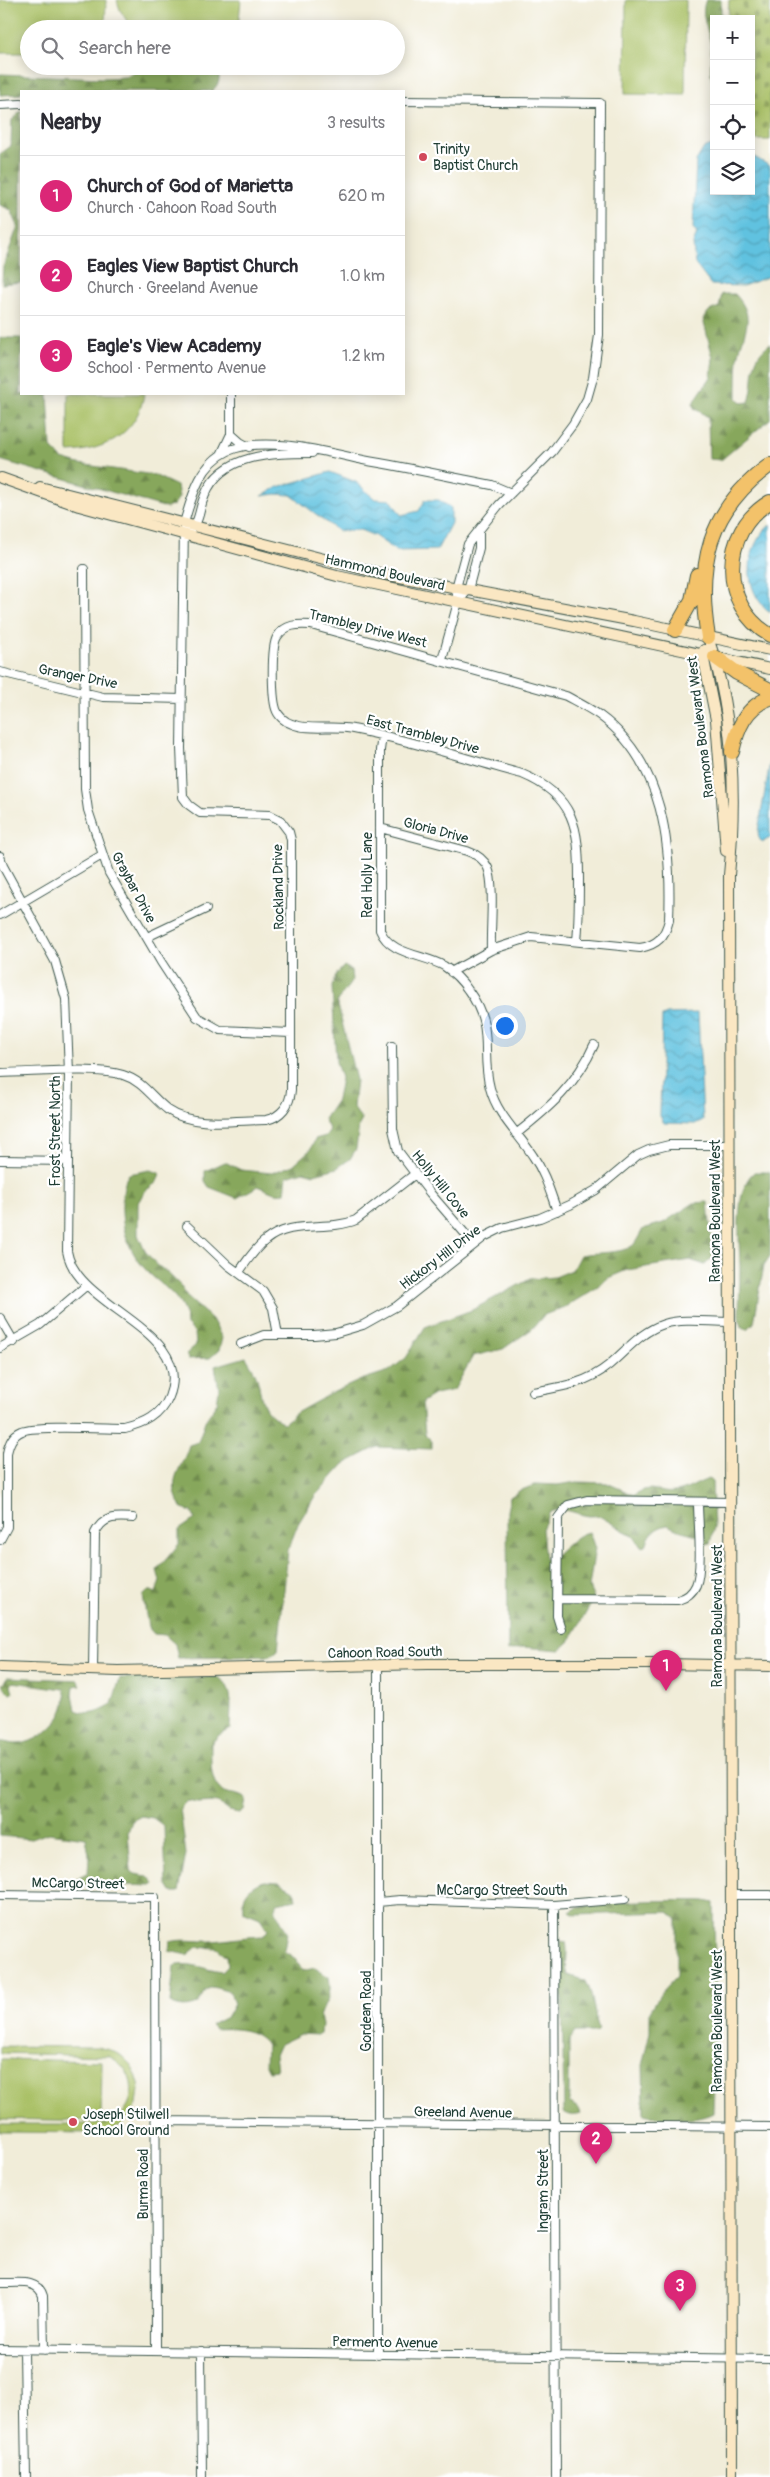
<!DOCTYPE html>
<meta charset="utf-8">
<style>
:root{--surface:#fff;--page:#f2f2f3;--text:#2b2b33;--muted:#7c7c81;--line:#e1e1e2;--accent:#db2777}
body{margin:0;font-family:Pangolin,sans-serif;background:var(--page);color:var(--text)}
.controls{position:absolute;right:15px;top:15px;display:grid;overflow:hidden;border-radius:0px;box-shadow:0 2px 12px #0003}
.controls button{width:45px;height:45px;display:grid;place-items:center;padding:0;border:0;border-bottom:1px solid var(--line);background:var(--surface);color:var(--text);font:25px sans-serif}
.you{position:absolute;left:504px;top:1025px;width:18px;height:18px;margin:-12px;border:4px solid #fff;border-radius:50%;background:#1a73e8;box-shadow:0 0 0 8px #1a73e833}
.badge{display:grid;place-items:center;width:32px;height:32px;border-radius:50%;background:var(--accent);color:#fff;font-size:16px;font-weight:700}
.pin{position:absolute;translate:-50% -41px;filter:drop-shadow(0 1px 2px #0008)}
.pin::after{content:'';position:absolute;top:26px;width:18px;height:15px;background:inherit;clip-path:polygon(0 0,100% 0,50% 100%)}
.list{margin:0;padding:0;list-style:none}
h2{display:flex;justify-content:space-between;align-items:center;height:65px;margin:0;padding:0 20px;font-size:21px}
h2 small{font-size:16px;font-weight:400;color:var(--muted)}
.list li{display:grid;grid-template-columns:32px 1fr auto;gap:15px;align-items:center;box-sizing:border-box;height:80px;padding:0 20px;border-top:1px solid var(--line)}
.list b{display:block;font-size:19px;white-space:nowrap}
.list p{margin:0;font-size:16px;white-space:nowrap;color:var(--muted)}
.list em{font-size:16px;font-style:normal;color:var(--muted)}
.icon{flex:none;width:28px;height:28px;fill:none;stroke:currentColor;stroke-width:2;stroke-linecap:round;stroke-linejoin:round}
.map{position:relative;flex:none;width:770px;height:2477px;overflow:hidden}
.search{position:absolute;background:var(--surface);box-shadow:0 2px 12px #0003;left:20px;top:20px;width:385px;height:55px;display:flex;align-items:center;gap:12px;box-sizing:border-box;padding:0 18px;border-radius:28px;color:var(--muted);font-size:19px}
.panel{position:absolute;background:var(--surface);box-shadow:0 2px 12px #0003;left:20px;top:90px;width:385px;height:305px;border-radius:0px}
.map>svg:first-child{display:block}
.grass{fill:#aac167;stroke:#647f4e}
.forest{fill:url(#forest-firs);stroke:#537248}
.cemetery{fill:url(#cemetery-stones);stroke:#647f4e}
.water{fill:url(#water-waves);stroke:#40808a}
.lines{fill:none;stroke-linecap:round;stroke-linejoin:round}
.street-casing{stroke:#3e574d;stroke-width:10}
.secondary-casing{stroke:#3e574d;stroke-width:12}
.highway-casing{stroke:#3e574d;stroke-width:16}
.street{stroke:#fff;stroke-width:8}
.secondary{stroke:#fae7c3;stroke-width:10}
.highway{stroke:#f3c26a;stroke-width:14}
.poi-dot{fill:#d1495b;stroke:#fff;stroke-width:2}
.labels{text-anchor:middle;stroke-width:4.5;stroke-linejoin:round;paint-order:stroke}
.poi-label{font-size:14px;fill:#1f3d34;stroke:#fff;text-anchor:start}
.street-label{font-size:14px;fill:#1f3d34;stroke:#fff}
</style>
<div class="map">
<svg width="770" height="2477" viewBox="0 0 770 2477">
<defs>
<pattern id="forest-firs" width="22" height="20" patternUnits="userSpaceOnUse" patternTransform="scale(1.25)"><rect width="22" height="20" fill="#87a75c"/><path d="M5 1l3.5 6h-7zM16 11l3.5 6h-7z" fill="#6e894d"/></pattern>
<pattern id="cemetery-stones" width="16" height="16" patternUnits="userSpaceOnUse" patternTransform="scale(1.25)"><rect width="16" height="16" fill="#aac167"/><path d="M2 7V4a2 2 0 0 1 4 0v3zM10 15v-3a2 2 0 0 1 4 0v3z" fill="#8a9e56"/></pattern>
<pattern id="water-waves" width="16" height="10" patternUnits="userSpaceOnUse" patternTransform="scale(1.25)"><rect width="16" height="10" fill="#61c2e0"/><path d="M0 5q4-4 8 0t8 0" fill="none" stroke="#4f9fb6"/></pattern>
</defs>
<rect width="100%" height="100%" fill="#fff"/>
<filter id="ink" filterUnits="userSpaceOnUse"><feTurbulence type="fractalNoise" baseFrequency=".02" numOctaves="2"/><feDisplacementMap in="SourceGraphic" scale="10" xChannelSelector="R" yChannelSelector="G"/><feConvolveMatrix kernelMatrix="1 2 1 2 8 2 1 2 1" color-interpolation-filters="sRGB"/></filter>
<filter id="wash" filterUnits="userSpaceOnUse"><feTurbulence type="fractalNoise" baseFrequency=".0096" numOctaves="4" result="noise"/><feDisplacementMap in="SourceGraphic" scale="20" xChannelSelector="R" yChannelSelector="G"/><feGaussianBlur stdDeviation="1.12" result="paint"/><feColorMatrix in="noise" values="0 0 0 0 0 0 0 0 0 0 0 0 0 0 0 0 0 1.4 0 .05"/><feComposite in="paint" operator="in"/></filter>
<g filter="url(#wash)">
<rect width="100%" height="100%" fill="#f1edd9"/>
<path class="grass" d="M 0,0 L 106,0 L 105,29 L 29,29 L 29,53 L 0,53 Z
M 117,0 L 241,0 L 238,29 L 132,29 L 120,10 Z
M 626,0 L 686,0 L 685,95 L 625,94 Z
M 68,394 L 144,394 C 138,433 105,451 68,452 Z
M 0,2046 L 97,2047 L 110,2050 L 122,2056 L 131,2065 L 137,2077 L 139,2090 L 137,2104 L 131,2115 L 121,2125 L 109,2131 L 96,2133 L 0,2132 L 0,2124 L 107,2124 C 139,2111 140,2070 108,2056 L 0,2053 Z
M 0,2059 L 102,2061 L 101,2121 L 0,2119 Z"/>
<path class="forest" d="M 706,0 L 721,0 L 721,19 L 714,19 L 714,85 C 708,71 712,60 711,46 C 709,30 699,15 706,0 Z
M 152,66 L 215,66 C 221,77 221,82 212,91 L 21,91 L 21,94 L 0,95 L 0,74 L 103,78 L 125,77 L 140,68 Z
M 21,111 L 21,282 L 2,284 L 3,267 L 18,226 L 11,210 L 0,205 L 0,154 L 11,146 L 12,120 Z
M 722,294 L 735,294 C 758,319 742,331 738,359 C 737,372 737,385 737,398 L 742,403 L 749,402 C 757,378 747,359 770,344 L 770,419 L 721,460 L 709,459 L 708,417 L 694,408 L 693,403 L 711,377 L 713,358 L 703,319 L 709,311 L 719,307 Z
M 0,338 L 21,338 L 21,394 L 48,394 L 51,447 L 62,459 L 79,464 L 154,475 L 177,486 L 179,497 L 174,505 L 167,508 L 0,460 Z
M 344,966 L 351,970 L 352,981 L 337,1001 L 356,1080 L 353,1107 L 362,1120 L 359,1125 L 356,1149 L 350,1159 L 337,1168 L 314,1174 L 303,1171 L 287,1176 L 285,1193 C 273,1195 269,1190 258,1186 L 237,1198 L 209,1187 L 205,1181 L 205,1171 L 225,1162 L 241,1170 L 272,1173 L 293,1165 L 310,1150 L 315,1139 L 326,1136 L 330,1131 L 324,1119 L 337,1100 L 341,1078 L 336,1062 L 332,986 L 336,975 Z
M 150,1170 L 160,1173 L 157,1182 L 144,1192 L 138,1203 L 138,1235 L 145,1251 L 156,1264 L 170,1275 L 180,1285 L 188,1298 L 212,1319 L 222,1338 L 219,1350 L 210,1358 L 188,1359 L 186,1354 L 196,1345 L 195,1333 L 187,1325 C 185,1302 170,1291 153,1277 C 124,1251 116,1215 126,1179 L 129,1174 Z
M 754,1172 L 770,1172 L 770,1256 L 764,1265 L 754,1323 L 748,1329 L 742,1327 L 739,1319 C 739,1302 740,1285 740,1269 C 740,1243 733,1190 754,1172 Z
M 708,1202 L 713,1257 L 705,1265 L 690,1260 L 627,1270 L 608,1278 L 598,1287 L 565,1307 L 544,1315 L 532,1329 L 503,1349 L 473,1356 L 454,1390 L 435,1394 L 422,1402 L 425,1434 L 432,1441 L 432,1449 L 377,1447 L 344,1464 L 315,1496 L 298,1524 L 288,1550 L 278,1650 L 271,1656 L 178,1658 L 175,1644 L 165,1635 L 154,1634 L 148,1627 L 143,1596 L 149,1590 L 156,1593 L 160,1581 L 157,1570 L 179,1544 L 179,1530 L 195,1519 L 192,1512 L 182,1509 C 165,1478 181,1473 189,1445 L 198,1442 L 205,1421 L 217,1403 L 219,1389 L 215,1366 L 246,1357 C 250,1364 255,1371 257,1378 C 263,1401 260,1411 284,1423 L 296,1413 L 332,1393 L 361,1380 L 389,1371 L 406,1358 L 425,1327 L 472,1310 L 530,1279 L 555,1277 L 572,1270 L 580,1255 C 594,1252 621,1254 632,1246 C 636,1243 640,1234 643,1229 L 663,1223 L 694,1203 Z
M 709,1479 L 712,1482 L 714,1527 L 710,1543 L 704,1545 L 702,1537 C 690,1532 679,1532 668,1525 C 656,1527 649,1534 646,1546 L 641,1547 L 633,1535 C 621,1530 612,1523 601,1517 C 597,1515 593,1516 589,1516 C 574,1514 565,1506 550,1512 L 542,1529 L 545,1560 C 563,1554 572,1534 589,1532 L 595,1548 L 589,1587 L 594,1599 L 569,1642 L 560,1650 L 523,1647 L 508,1651 L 507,1511 L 510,1497 L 519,1491 L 537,1484 L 557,1485 L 577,1482 L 607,1483 L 634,1495 C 654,1482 656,1495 675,1492 C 687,1491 698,1482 709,1479 Z
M 7,1677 L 78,1680 L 81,1685 L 74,1686 L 73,1694 L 76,1710 C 90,1716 99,1711 112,1704 L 120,1678 L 217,1677 C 236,1685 230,1711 230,1729 L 219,1735 L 211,1744 C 211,1759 209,1785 224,1792 C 233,1795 237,1793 246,1799 L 244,1810 L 240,1813 L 229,1811 L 217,1802 L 198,1803 L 187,1801 L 180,1808 L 186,1854 L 179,1892 L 171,1892 L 166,1884 L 164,1826 L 153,1818 L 141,1816 L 132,1821 L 128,1832 L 131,1871 L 135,1874 L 148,1876 L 154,1884 L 151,1886 L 99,1884 L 63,1886 L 64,1883 L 88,1874 L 89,1855 L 86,1838 L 48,1833 L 32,1839 L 0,1836 L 0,1742 C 6,1741 10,1744 16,1744 C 41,1744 73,1714 64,1689 L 13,1682 L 11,1685 L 13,1692 L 10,1694 L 2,1685 Z
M 265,1881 L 279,1882 L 294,1890 L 296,1899 L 277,1903 L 275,1909 L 287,1932 L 284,1951 L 296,1959 L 302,1971 L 315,1968 L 329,1977 C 333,1996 325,2001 320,2017 L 322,2024 L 321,2033 L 317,2035 L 301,2034 L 280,2044 L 275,2055 L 277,2070 L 268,2071 L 265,2065 L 266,2043 C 254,2028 233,2028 215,2029 L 211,2025 L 227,2017 L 234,2004 L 230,1992 L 213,1987 L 205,1990 L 198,2004 C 187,2008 180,2008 170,2003 L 174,1966 C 191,1961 205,1970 222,1972 L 228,1966 L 227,1956 L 217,1948 L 197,1947 L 187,1955 L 169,1951 L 170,1942 C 184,1938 198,1942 213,1941 C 230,1940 246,1936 263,1936 L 268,1930 L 260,1918 L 243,1911 C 241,1896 250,1884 265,1881 Z
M 705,1901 L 714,1903 L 716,2036 L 713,2113 C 694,2123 664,2119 644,2114 L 643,2061 L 650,2032 L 650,2011 L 661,1993 L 677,1976 L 677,1919 L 669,1912 L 575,1915 L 570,1912 C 584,1899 682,1900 705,1901 Z
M 561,1941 L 566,1942 C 569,1954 564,1965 568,1975 L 586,1981 C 594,1997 593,2013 599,2029 L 597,2032 L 575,2032 L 569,2041 L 569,2102 L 578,2108 L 581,2114 C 575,2116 569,2116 564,2112 Z"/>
<path class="cemetery" d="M 729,0 L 770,0 L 770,140 L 751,140 L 751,19 L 728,19 Z"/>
<path class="water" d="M 714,144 L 714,191 L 751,191 L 751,155 L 770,166 L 770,276 L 743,286 L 711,285 L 695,264 L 693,244 L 697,234 L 693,228 L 696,161 L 704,148 Z
M 330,472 L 356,482 L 375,499 L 391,500 L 401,515 L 419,511 L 425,500 L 439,500 L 451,508 L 451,523 L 437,550 L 396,551 L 375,536 L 360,530 L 338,531 L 291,495 L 276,494 L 262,496 L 278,487 Z
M 770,525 L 770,612 C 742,591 744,547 770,525 Z
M 770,762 L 770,838 L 763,842 L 759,839 L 758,831 Z
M 698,1013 L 703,1120 L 695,1124 L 664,1123 L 660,1116 L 662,1016 L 667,1014 Z"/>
</g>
<g filter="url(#ink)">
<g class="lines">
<g class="street-casing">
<path id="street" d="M 404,101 L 600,103 L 599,335 L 593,378 L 587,399 L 573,424 L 552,452 L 499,505 L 468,544 L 456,588 L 458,602 L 442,660
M 0,105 L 21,104
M 231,434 L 240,442 L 249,447
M 221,455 L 231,434 L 231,394
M 185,535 C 202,522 197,513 205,495 C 222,453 273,453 312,453
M 84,569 L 85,789 L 88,810 L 109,873 L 161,962 L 197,1017 L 220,1030 L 291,1033
M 458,602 L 468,590 L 479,548 L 479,532
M 0,672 L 103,697 L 182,699
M 382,736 L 380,750 L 380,930 C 390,955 423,954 444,966 C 453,972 462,981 468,990 C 496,1028 480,1051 490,1088 C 497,1115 518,1133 533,1156 C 545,1173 550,1192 557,1211
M 380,828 L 467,851 C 476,854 484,859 488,868 C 495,885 490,929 491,950
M 0,856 L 3,866 L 55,961 L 66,999 L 69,1072 L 67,1251 C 76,1308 196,1330 169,1397 C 161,1417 145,1424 125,1429 C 106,1429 35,1425 22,1431 C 12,1435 9,1444 7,1453 L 7,1527 L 0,1540
M 0,915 L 102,855
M 147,937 L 206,909
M 451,972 L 491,950 L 531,937 L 640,948 C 657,945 665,937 669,920 C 672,846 664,762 599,715 C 589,708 577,702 566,696 L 311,625 C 298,624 285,624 277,637 C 271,647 272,697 276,709 C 278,716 285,722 292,724 C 308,731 335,725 353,729 C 410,740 466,759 522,774 C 575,796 579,828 579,879 C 579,900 579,920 577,941
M 392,1046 L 393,1129 L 398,1151 L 430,1193 L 474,1244
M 0,1073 C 32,1073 94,1066 123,1075 C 143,1081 152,1098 168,1110 C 194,1128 236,1120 266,1120 C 281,1117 290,1105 291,1090 L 291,840 L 289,832 L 280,820 L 270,815 L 200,813 L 189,805 L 183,797 L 181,748 L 184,523 C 192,496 200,464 228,451 C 263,435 326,452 363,460 C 398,466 432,473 467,480 L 492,485 L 511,493
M 516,1134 C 549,1108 577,1084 594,1045
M 0,1160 L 68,1161
M 187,1226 L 228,1265 L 263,1291 L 273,1308 L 278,1335
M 239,1272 C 247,1261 255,1248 266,1240 C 292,1219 327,1232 356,1220 L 415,1174
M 0,1318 L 14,1342
M 241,1344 L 264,1335 L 314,1335 L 336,1333 L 363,1325 L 397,1306 L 484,1237 L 502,1228 L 540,1218 L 570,1205 L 596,1190 L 638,1155 L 649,1150 L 669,1145 L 729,1145
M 0,1348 L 40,1325 L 87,1285
M 533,1392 C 561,1387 586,1384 609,1365 C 627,1350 640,1332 664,1324 C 684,1318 708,1322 729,1322
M 557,1599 L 678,1600 C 686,1598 693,1592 696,1585 C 703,1568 698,1522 698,1502
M 561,1629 L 557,1616 L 558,1518 L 568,1505 L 587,1500 L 730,1502
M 378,1666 L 378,2355
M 93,1670 L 95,1533 C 104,1515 116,1517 133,1518
M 0,1895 L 155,1897 L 156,2351
M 731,1895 L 770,1895
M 378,1902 L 400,1900 L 554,1905 L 625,1899
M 554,1905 L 556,2477
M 156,2121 L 770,2127
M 0,2283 C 15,2284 38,2278 43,2296 L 44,2350
M 0,2349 L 770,2359
M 24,2350 L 26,2477
M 201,2351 L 202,2477"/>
</g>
<g class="secondary-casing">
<path id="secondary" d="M 1,478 L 79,506 L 337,576 L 770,669
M 40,487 L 383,574 L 634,621 L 770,650
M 708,637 C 734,714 737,795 729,875 L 732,2477
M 704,650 L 703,655 L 716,720 L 726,851
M 0,1667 L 118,1671 L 427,1664 L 663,1664 L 770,1666"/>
</g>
<g class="highway-casing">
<path id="highway" d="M 770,502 C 720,531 719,606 770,635
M 675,630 L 692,600 L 697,575
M 708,637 C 696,565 708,510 770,465
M 715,657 L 737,673 L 770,690
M 732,752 C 737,729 746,706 770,698"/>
</g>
<use href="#street" class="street"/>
<use href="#secondary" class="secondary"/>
<use href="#highway" class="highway"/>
</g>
</g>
<g class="poi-dot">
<circle cx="423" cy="157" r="5"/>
<circle cx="73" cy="2122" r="5"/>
</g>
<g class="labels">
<g class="poi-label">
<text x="433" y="154">Trinity<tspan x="433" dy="16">Baptist Church</tspan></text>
<text x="83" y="2119">Joseph Stilwell<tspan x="83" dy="16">School Ground</tspan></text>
</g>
<g class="street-label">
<text transform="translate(385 572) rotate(13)" y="5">Hammond Boulevard</text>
<text transform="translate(368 628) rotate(14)" y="5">Trambley Drive West</text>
<text transform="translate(78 676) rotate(11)" y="5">Granger Drive</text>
<text transform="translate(700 727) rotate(-97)" y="5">Ramona Boulevard West</text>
<text transform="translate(423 734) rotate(15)" y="5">East Trambley Drive</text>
<text transform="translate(436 830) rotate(15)" y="5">Gloria Drive</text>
<text transform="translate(367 875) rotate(-90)" y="5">Red Holly Lane</text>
<text transform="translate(134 887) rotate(62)" y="5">Graybar Drive</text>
<text transform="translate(278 887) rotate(-91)" y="5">Rockland Drive</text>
<text transform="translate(55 1131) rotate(-90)" y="5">Frost Street North</text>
<text transform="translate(441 1184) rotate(51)" y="5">Holly Hill Cove</text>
<text transform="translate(715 1211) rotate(-90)" y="5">Ramona Boulevard West</text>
<text transform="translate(440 1257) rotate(-37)" y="5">Hickory Hill Drive</text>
<text transform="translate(717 1616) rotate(-90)" y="5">Ramona Boulevard West</text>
<text transform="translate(385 1652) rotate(-1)" y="5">Cahoon Road South</text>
<text transform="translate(78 1883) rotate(1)" y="5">McCargo Street</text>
<text x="502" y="1895">McCargo Street South</text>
<text transform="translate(366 2011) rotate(-90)" y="5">Gordean Road</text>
<text transform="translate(717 2021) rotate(-90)" y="5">Ramona Boulevard West</text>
<text transform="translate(463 2112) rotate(1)" y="5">Greeland Avenue</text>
<text transform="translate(143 2184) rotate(-90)" y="5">Burma Road</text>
<text transform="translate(543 2191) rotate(-90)" y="5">Ingram Street</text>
<text transform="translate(385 2342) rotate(1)" y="5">Permento Avenue</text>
</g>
</g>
</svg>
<div class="controls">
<button>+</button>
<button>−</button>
<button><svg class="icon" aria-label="locate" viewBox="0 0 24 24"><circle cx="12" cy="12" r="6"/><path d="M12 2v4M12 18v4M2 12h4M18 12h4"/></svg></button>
<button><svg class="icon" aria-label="layers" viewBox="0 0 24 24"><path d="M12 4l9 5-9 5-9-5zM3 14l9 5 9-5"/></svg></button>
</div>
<div class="you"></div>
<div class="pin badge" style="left:666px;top:1691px">1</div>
<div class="pin badge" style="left:596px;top:2164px">2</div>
<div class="pin badge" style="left:680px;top:2311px">3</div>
<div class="search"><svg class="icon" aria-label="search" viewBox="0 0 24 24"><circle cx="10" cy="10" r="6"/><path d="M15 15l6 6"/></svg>Search here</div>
<section class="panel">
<h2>Nearby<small>3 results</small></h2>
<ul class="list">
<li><span class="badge">1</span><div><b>Church of God of Marietta</b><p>Church · Cahoon Road South</p></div><em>620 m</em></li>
<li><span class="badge">2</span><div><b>Eagles View Baptist Church</b><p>Church · Greeland Avenue</p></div><em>1.0 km</em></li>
<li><span class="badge">3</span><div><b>Eagle's View Academy</b><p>School · Permento Avenue</p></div><em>1.2 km</em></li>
</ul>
</section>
</div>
